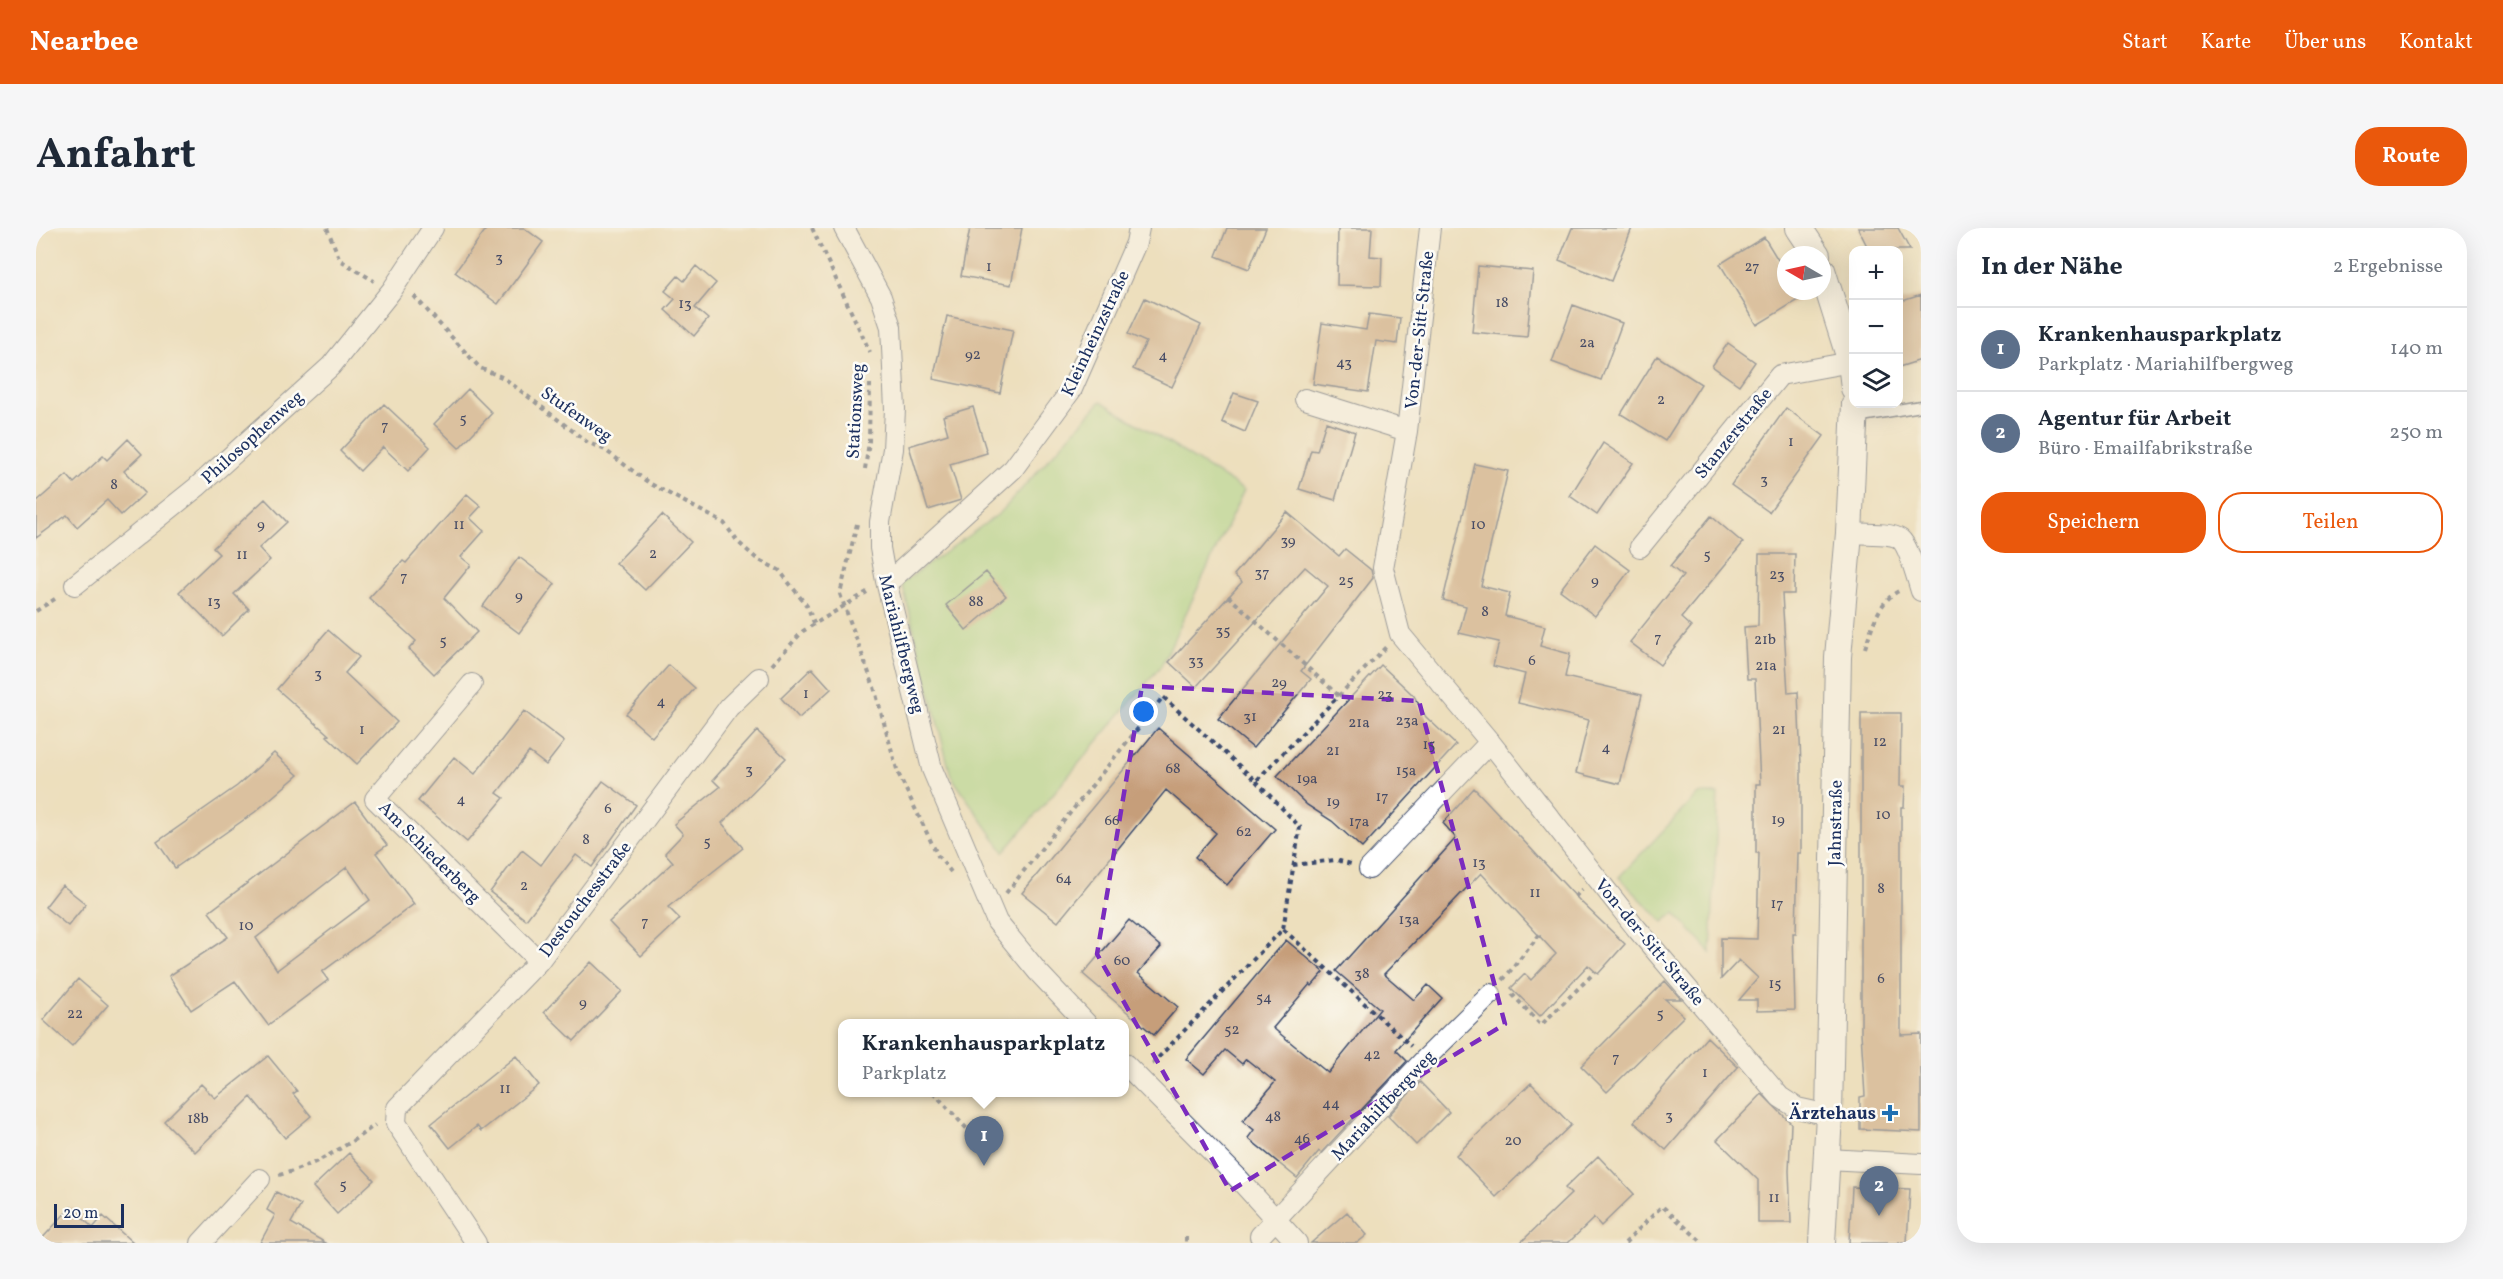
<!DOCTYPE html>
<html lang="de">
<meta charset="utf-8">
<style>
:root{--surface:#fff;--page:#f6f6f7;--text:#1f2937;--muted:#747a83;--line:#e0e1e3;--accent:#ea580c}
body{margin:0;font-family:Vollkorn,serif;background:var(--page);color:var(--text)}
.controls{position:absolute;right:18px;top:18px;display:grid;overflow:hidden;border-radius:12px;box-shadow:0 6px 24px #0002}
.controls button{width:54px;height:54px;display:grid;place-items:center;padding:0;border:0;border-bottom:2px solid var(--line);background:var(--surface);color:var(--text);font:30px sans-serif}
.compass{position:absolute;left:1741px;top:18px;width:54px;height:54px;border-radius:50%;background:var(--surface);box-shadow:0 6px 24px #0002;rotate:279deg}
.scale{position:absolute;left:18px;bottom:15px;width:70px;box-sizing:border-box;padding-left:6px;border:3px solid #1b2f5e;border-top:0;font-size:16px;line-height:21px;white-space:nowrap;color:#1b2f5e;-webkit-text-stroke:4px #fdfcf7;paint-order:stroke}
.you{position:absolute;left:1108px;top:484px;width:21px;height:21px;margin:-15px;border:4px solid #fff;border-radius:50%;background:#1a73e8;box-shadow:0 0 0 9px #1a73e833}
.badge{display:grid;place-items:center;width:39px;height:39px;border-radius:50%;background:var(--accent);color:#fff;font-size:20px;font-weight:700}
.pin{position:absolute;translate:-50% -50px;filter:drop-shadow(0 2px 3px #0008)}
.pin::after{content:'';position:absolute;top:32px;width:21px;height:18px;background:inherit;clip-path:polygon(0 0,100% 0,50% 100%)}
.popup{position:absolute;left:802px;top:791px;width:291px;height:78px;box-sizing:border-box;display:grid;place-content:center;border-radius:12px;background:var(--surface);filter:drop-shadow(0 2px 4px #0005);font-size:20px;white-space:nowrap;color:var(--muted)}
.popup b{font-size:22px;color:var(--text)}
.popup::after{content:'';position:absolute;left:50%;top:100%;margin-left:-12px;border:12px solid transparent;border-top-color:var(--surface)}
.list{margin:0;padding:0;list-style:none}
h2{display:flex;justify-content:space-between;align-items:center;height:78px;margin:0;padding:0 24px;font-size:26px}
h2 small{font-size:20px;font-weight:400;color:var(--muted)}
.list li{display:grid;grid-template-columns:39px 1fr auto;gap:18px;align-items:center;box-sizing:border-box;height:84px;padding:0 24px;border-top:2px solid var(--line)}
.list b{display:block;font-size:22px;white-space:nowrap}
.list p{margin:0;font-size:20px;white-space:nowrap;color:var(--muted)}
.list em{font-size:20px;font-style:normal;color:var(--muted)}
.actions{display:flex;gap:12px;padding:18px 24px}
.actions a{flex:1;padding:14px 0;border:2px solid var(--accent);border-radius:24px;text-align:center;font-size:21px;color:var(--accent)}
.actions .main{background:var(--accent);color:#fff}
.icon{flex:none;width:33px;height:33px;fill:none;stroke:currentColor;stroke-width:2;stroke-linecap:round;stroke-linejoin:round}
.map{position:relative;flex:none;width:1885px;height:1015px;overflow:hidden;border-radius:24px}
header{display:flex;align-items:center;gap:36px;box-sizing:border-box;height:84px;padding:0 30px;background:var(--accent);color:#fff}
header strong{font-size:28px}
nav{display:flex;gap:33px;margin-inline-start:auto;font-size:21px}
.intro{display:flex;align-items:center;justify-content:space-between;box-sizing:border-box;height:144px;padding:0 36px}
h1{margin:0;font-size:42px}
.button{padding:15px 27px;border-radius:24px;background:var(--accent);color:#fff;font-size:21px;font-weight:700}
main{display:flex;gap:36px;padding:0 36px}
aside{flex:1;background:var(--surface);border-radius:24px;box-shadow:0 6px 24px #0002}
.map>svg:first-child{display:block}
.green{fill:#a3d787;stroke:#5f8372;stroke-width:1.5}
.building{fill:#c69e7a;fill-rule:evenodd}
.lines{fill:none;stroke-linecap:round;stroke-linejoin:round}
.service-casing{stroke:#3a496c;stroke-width:13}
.minor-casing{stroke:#3a496c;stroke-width:22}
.tertiary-casing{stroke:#3a496c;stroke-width:28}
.path{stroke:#3a496c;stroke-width:4;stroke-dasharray:4.5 4.5;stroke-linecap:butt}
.service{stroke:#fff;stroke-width:10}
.minor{stroke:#fff;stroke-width:20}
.tertiary{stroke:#fff;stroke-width:26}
.marked{fill:none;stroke:#7b2cbf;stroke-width:4.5;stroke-dasharray:12 8;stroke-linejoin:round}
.poi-dot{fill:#1f6fb2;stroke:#fdfcf7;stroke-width:2}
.labels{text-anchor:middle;stroke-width:5;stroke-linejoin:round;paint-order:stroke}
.number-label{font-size:15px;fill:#464b65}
.street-label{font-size:18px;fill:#1b2f5e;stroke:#fdfcf7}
.poi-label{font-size:18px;font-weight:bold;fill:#1b2f5e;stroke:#fdfcf7;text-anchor:end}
</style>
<header>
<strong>Nearbee</strong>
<nav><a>Start</a><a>Karte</a><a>Über uns</a><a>Kontakt</a></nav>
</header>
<div class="intro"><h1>Anfahrt</h1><a class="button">Route</a></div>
<main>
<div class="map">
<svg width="1885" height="1015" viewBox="0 0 1885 1015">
<rect width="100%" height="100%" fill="#fdfcf7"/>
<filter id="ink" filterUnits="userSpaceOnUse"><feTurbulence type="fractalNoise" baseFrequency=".0167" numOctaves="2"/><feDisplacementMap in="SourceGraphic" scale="12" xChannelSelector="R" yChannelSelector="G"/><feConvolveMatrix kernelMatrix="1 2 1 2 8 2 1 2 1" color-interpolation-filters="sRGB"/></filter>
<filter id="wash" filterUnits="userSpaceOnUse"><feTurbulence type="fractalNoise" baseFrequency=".008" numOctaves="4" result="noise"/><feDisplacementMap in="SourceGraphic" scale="24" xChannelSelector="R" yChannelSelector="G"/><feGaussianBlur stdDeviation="1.35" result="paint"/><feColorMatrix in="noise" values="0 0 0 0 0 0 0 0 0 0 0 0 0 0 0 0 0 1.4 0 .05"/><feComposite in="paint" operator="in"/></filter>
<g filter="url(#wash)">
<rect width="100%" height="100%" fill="#eddfbd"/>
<path class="green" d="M 1065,173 L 1208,262 L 1125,438 L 968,624 L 915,548 L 866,355 L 964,285 Z
M 1662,566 L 1682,566 L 1675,725 L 1639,685 L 1627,694 L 1583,649 Z"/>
<g id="blocks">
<path class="building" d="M 451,0 L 488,0 L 507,14 L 462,76 L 419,44 Z
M 934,0 L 986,0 L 975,57 L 925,48 Z
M 1191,0 L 1230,0 L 1213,41 L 1180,28 Z
M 1302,0 L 1336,0 L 1334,28 L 1346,29 L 1345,58 L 1301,57 Z
M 1536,0 L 1596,0 L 1575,53 L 1523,32 Z
M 1822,0 L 1862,0 L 1874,22 L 1833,22 Z
M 1728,9 L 1750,45 L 1750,63 L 1761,63 L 1765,70 L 1721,97 L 1684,36 Z
M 660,38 L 680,55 L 659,80 L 672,91 L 658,108 L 629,82 L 639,71 L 629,63 L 642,48 L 648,53 Z
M 1442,38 L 1497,43 L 1491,109 L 1436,104 Z
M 1885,67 L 1885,132 L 1863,139 L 1863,74 Z
M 1109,70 L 1165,97 L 1136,159 L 1097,141 L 1110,114 L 1092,106 Z
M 1537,77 L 1586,95 L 1565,152 L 1516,134 Z
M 1333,86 L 1364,90 L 1361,116 L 1340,113 L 1332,164 L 1277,156 L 1286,95 L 1330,102 Z
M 911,88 L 977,102 L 964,165 L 897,151 Z
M 1692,115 L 1719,134 L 1703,157 L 1676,138 Z
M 1621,128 L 1665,156 L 1629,213 L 1585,186 Z
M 432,161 L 456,185 L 423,220 L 398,196 Z
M 1198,165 L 1222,173 L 1209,204 L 1186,194 Z
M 348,176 L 394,219 L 372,243 L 347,219 L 324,243 L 304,223 Z
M 937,179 L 951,225 L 914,236 L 925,272 L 892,282 L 873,218 L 912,206 L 907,188 Z
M 1750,180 L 1788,208 L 1733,284 L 1695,257 Z
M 1290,194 L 1319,204 L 1299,272 L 1263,261 L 1275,222 L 1281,223 Z
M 92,211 L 106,226 L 88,243 L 109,265 L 85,287 L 71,272 L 41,299 L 31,287 L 0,310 L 0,274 L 31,247 L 38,255 L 67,228 L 71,232 Z
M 1567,215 L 1597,235 L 1561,287 L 1534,268 Z
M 1439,236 L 1472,243 L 1445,358 L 1474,365 L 1469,388 L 1509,398 L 1504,418 L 1534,426 L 1529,449 L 1606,467 L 1584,556 L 1540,545 L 1553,492 L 1482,475 L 1489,446 L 1457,438 L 1463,414 L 1423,405 L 1430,378 L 1407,372 Z
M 431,266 L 445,278 L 434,290 L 448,303 L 425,329 L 435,337 L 408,370 L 441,404 L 398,446 L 373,421 L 380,413 L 333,370 L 367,333 L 370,335 Z
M 229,271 L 251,294 L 223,320 L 234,332 L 198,366 L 213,381 L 186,408 L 143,364 L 183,326 L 177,320 Z
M 1251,284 L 1303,328 L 1309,321 L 1335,342 L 1337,350 L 1265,443 L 1275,451 L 1217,520 L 1182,491 L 1292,358 L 1269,339 L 1160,459 L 1133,434 L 1206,354 L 1198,347 Z
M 626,287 L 655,314 L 609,362 L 580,335 Z
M 1675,288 L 1707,315 L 1645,390 L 1655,399 L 1624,437 L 1594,414 L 1647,348 L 1634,338 Z
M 1559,316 L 1594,342 L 1559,388 L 1524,362 Z
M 1723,326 L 1759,326 L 1758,366 L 1746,366 L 1752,465 L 1762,464 L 1765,537 L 1765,625 L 1762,625 L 1760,705 L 1757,705 L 1759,782 L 1721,783 L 1721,772 L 1703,772 L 1722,750 L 1703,732 L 1685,751 L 1685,710 L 1721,711 L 1723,625 L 1720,625 L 1720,556 L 1724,556 L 1719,451 L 1711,451 L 1708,399 L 1722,398 Z
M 483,329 L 519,356 L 483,405 L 447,378 Z
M 950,344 L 970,368 L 930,402 L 910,377 Z
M 292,402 L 323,429 L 309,445 L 361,494 L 321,536 L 291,508 L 293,507 L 241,461 Z
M 633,437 L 659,460 L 616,509 L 590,486 Z
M 1345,437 L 1378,468 L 1390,489 L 1420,517 L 1326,620 L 1296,593 L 1271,577 L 1241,548 Z
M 776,440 L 795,461 L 763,490 L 745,470 Z
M 488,483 L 528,514 L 510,537 L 493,524 L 461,565 L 468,570 L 431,614 L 382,573 L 418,529 L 439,546 Z
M 1825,485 L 1865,485 L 1864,558 L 1869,558 L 1868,579 L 1865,579 L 1865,807 L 1885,806 L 1885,904 L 1824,901 L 1824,869 L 1829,868 L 1825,804 Z
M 1122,500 L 1239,601 L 1191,657 L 1159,629 L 1180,605 L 1130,562 L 1022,694 L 986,665 Z
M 721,503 L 750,530 L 686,595 L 707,620 L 632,679 L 644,691 L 605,728 L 573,694 L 637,634 L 629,625 L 647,606 L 638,596 L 684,559 L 677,552 Z
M 238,525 L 262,547 L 219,584 L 139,640 L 121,614 L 201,558 Z
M 567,553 L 600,577 L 556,639 L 540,627 L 490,692 L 454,664 L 486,622 L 505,637 Z
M 1438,560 L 1544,673 L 1589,716 L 1562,746 L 1552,737 L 1504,788 L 1475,760 L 1489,746 L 1495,752 L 1520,726 L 1445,645 L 1348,746 L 1378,772 L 1392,757 L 1406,770 L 1360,822 L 1371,833 L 1285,925 L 1283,923 L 1261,950 L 1212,910 L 1218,902 L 1207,893 L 1239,854 L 1210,831 L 1206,836 L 1189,822 L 1168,846 L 1150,831 L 1250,712 L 1288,744 L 1276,758 L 1274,756 L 1237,800 L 1292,845 L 1344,781 L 1300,743 L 1420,610 L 1407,595 Z
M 319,574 L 351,617 L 340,625 L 378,676 L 286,744 L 292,752 L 232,797 L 199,753 L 155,782 L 133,748 L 192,709 L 173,684 ZM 311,639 L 334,672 L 241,742 L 220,710 Z
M 26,657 L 50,676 L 32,698 L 9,679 Z
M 1093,692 L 1125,719 L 1102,745 L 1142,779 L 1118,807 L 1047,746 Z
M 555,734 L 586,763 L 538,813 L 508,784 Z
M 42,751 L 72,777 L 36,818 L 7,792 Z
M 1629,753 L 1645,771 L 1629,771 L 1648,788 L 1571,864 L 1545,838 Z
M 1671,809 L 1702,839 L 1630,922 L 1598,894 Z
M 232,828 L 261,863 L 257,866 L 275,888 L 249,910 L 215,869 L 159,924 L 128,893 L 165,856 L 179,870 Z
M 480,828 L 503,857 L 445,903 L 441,898 L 414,920 L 395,896 Z
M 1384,854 L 1413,884 L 1380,917 L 1352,888 Z
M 1495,855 L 1535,897 L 1460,969 L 1420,927 Z
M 1726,866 L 1755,895 L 1753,943 L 1755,995 L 1722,995 L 1722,952 L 1681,912 Z
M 313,925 L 338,952 L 301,986 L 277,959 Z
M 1562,928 L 1598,966 L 1565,998 L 1558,990 L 1532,1015 L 1484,1015 L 1535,966 L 1529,960 Z
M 1816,959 L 1874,961 L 1871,1015 L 1813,1015 Z
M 240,964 L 265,977 L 255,995 L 290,1015 L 224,1015 L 239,987 L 231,982 Z
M 35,979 L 57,1000 L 67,988 L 97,1015 L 2,1015 Z
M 1311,984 L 1331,1007 L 1321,1015 L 1275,1015 Z"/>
</g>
</g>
<g filter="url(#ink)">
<use href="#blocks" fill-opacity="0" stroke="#3a496c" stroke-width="1.5"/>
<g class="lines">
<g class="service-casing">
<path id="service" d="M 1820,189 L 1885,178"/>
</g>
<g class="minor-casing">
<path id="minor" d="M 808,0 L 845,69 L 855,99 L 859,181 L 857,221 L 844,294 L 844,320 L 850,353 L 896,541 L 961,694 L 1002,744 L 1051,796
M 1394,0 L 1371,203 L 1347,340 L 1364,406 L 1454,514 L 1601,701 L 1744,869 L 1761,880 L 1793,887
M 1269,171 L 1371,203
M 1813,305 C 1824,306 1855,304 1864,311 C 1873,318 1881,351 1885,363
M 1604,319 L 1744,147 L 1815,134
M 850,353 L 857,350 L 977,241 L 1036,161 L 1100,15 L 1103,0
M 39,357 L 161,259 L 295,138 L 356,62 L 397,0
M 436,456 L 339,571 L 503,733
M 1333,641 L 1454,514
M 1089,836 L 1200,948 L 1261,1015
M 1791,931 L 1885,936
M 1224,1008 L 1389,831 L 1455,766
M 165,1015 L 224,951
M 440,1015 L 360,895 L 361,880 L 503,733 L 693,479 L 723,450"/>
</g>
<g class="tertiary-casing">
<path id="tertiary" d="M 1763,0 L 1781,27
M 1786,42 L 1815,134 L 1818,160
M 1786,1015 L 1793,887 L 1802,429 L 1813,305 L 1819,176"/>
</g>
<path class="path" d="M 291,0 L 304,32 L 338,53
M 776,0 L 834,124
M 378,68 L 444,140 L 468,150 L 551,214 L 569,222 L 613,255 L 688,295 L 702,314 L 721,331 L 743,342 L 771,378 L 779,397
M 829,241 L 833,214 L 834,156
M 821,296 L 804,366 L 838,459 L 862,545 L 902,628 L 915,644
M 1192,368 L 1303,468
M 0,383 L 22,369
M 1829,420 C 1836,399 1843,371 1865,362
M 736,437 L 767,403 L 831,364
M 1220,553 L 1264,599 L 1247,701
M 1257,637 L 1300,632 L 1315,636
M 970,665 L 1127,469 L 1220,553 L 1350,419
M 1539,669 L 1546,661
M 1467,752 L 1504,706
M 1476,766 L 1505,797 L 1559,744
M 1116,836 L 1247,701 L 1375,818
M 897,864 L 943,914
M 243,947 C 279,938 309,919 339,897
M 1150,1009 L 1150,1015
M 1589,1015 L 1626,978 L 1667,1015"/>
<use href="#service" class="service"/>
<use href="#minor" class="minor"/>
<use href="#tertiary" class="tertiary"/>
</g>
</g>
<path d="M0 0H1885V1015H0ZM 1106,458 L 1383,473 L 1469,796 L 1194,963 L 1061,726 Z" fill="#eddfbd" fill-opacity=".55" fill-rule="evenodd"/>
<path class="marked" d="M 1106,458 L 1383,473 L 1469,796 L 1194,963 L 1061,726 Z"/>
<path class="poi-dot" d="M1851 876h6v6h6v6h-6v6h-6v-6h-6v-6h6z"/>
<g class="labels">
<g class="number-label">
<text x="463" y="34">3</text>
<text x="953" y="43">1</text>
<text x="1716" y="43">27</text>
<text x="1466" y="79">18</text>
<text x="649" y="80">13</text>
<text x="1551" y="119">2a</text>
<text x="937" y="131">92</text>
<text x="1127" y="132">4</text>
<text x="1308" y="139">43</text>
<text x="1625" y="176">2</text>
<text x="427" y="195">5</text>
<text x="349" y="202">7</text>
<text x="1755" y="218">1</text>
<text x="1728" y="256">3</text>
<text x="78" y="261">8</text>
<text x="225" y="301">9</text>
<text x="423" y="301">11</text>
<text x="1442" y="301">10</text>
<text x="1252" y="317">39</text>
<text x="617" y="330">2</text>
<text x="206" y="331">11</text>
<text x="1671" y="331">5</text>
<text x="1226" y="349">37</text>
<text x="1741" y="351">23</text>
<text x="368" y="353">7</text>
<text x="1310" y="357">25</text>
<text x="1559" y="357">9</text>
<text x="483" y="372">9</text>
<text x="178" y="378">13</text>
<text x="940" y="378">88</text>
<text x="1449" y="388">8</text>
<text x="1187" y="407">35</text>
<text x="1622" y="414">7</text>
<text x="1729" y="416">21b</text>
<text x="407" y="417">5</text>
<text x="1160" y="437">33</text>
<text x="1496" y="437">6</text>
<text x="1730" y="442">21a</text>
<text x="282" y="450">3</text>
<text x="1243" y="459">29</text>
<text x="770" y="470">1</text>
<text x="1349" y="471">23</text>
<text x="625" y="478">4</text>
<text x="1214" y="493">31</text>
<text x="1371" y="497">23a</text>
<text x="1323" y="499">21a</text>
<text x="326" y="506">1</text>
<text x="1743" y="506">21</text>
<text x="1844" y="518">12</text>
<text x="1393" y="521">15</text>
<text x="1570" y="524">4</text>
<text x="1297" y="527">21</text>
<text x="1137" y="545">68</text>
<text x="713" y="546">3</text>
<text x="1370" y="547">15a</text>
<text x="1271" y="555">19a</text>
<text x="1346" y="573">17</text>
<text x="425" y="576">4</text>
<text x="1297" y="578">19</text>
<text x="572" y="585">6</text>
<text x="1847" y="591">10</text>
<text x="1742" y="596">19</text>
<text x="1076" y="597">66</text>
<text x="1323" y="598">17a</text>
<text x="1208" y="608">62</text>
<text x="550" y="616">8</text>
<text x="671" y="618">5</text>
<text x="1443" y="639">13</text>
<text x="1028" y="655">64</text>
<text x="488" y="662">2</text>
<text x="1845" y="665">8</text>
<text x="1499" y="669">11</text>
<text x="1741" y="680">17</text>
<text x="1373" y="696">13a</text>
<text x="609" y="698">7</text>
<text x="210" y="702">10</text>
<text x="1086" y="737">60</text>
<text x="1326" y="750">38</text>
<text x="1845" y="755">6</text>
<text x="1739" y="760">15</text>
<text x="1228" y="774">54</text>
<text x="547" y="779">9</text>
<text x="39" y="790">22</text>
<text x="1624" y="790">5</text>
<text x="1196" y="806">52</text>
<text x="1336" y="831">42</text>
<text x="1580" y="834">7</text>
<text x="1669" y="849">1</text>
<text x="469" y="865">11</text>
<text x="1295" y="880">44</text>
<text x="1633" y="892">3</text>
<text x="1237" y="893">48</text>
<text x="162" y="895">18b</text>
<text x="1266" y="915">46</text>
<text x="1477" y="917">20</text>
<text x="307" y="961">5</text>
<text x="1738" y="974">11</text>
</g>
<g class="street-label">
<text transform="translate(1383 102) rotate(-84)" y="6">Von-der-Sitt-Straße</text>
<text transform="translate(1059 105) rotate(-65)" y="6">Kleinheinzstraße</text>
<text transform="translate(819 183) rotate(-87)" y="6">Stationsweg</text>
<text transform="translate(541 186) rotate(35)" y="6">Stufenweg</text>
<text transform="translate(1697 205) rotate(-51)" y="6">Stanzerstraße</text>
<text transform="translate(216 209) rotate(-42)" y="6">Philosophenweg</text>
<text transform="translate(866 416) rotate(76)" y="6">Mariahilfbergweg</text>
<text transform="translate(1799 595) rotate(-89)" y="6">Jahnstraße</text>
<text transform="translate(394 624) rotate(45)" y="6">Am Schiederberg</text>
<text transform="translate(549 671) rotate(-53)" y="6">Destouchesstraße</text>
<text transform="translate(1614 714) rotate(50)" y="6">Von-der-Sitt-Straße</text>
<text transform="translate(1347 877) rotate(-47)" y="6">Mariahilfbergweg</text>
</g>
<g class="poi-label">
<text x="1840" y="891">Ärztehaus</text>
</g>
</g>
</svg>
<div class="controls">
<button>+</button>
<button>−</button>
<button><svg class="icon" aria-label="layers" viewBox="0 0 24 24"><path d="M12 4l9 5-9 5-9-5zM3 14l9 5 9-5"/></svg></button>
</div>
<svg class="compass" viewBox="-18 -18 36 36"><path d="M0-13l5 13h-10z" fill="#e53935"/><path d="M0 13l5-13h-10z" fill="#747a83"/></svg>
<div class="scale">20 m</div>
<div class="you"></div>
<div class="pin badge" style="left:948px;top:938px;background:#5c6f8a">1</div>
<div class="popup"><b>Krankenhausparkplatz</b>Parkplatz</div>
<div class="pin badge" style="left:1843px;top:988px;background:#5c6f8a">2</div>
</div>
<aside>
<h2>In der Nähe<small>2 Ergebnisse</small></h2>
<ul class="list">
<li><span class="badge" style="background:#5c6f8a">1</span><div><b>Krankenhausparkplatz</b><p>Parkplatz · Mariahilfbergweg</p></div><em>140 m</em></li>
<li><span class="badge" style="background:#5c6f8a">2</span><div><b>Agentur für Arbeit</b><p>Büro · Emailfabrikstraße</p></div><em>250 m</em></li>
</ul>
<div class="actions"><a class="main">Speichern</a><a>Teilen</a></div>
</aside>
</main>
